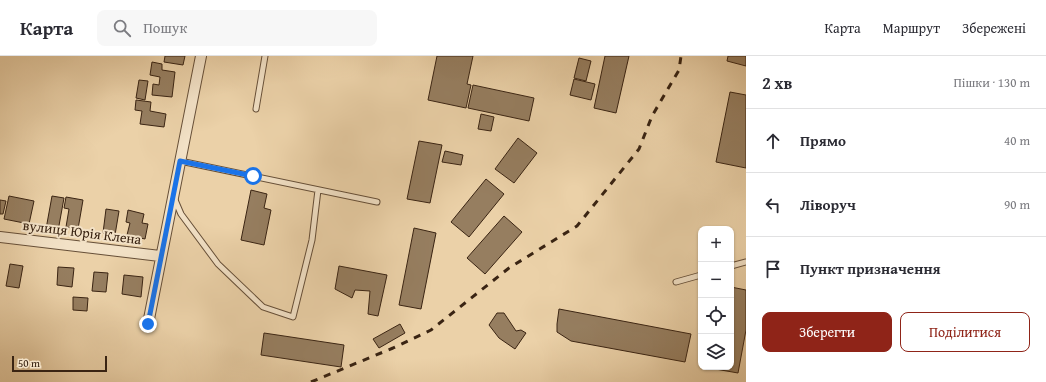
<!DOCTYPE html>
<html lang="uk">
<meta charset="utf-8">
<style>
:root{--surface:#fff;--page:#f7f7f7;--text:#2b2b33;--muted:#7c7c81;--line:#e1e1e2;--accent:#8f2418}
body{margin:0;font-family:"Gentium Book Plus",serif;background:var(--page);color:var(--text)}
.controls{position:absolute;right:12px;bottom:12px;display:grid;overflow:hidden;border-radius:8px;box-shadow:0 1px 3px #0004}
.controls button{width:36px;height:36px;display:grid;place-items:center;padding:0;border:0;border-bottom:1px solid var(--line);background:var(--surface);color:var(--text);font:20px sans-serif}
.scale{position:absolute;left:12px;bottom:10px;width:95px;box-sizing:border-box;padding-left:4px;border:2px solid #3a2413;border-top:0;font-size:11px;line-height:14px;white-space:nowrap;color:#3a2413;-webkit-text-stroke:3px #f2e1c6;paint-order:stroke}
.stop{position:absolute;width:12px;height:12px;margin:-9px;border:3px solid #1a73e8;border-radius:50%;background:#fff}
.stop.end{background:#1a73e8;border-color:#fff;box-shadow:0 1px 4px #0008}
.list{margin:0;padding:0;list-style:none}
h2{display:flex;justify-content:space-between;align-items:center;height:52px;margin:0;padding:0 16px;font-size:17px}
h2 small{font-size:13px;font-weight:400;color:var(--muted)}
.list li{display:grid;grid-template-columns:26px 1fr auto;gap:12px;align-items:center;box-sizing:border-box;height:64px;padding:0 16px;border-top:1px solid var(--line)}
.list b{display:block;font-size:15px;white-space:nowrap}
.list em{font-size:13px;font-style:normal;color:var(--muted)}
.actions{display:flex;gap:8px;padding:12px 16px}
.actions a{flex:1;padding:9px 0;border:1px solid var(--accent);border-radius:8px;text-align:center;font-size:14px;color:var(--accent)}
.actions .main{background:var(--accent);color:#fff}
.icon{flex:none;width:22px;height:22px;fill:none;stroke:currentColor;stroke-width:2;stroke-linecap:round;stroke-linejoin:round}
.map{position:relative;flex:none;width:746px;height:326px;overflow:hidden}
header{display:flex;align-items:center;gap:24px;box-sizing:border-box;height:56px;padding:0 20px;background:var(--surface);border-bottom:1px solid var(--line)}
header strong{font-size:19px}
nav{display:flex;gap:22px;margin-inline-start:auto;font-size:14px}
.search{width:280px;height:36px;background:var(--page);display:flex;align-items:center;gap:10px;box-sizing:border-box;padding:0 14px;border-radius:8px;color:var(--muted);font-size:15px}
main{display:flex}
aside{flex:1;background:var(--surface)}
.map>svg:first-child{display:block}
.building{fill:#967e60;stroke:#3a2413}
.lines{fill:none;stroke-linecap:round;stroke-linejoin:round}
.lane-casing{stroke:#664f38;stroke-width:7}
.street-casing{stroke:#664f38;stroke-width:12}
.lane{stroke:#f2e1c6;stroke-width:5}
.street{stroke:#f2e1c6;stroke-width:10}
.rail{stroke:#3a2413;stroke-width:3;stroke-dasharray:7 7;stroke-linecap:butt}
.route{stroke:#1a73e8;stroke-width:5}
.labels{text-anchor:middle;stroke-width:4;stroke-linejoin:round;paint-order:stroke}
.street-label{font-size:14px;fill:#3a2413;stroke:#f2e1c6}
</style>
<header>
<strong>Карта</strong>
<div class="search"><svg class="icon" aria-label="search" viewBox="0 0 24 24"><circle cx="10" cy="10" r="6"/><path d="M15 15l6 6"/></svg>Пошук</div>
<nav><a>Карта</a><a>Маршрут</a><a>Збережені</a></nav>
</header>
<main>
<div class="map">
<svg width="746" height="326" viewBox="0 0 746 326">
<rect width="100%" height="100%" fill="#ebd1a8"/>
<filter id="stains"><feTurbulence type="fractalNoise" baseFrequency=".005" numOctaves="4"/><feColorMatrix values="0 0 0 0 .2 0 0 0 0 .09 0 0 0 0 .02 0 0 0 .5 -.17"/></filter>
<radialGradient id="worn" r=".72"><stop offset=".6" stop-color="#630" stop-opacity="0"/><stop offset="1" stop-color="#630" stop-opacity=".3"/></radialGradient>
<path class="building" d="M 165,0 L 185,0 L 183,9 L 164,6 Z
M 437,0 L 473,0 L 467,28 L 471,29 L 466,52 L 428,44 Z
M 605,0 L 629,0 L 616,57 L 594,52 Z
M 728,0 L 746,0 L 746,10 L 727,5 Z
M 579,2 L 591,5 L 586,25 L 574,22 Z
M 152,6 L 162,8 L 162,14 L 175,16 L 172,41 L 152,39 L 153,28 L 159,29 L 160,21 L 150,19 Z
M 574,23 L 595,28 L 591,44 L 570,39 Z
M 139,24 L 148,25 L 145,44 L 136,42 Z
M 473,29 L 534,42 L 529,65 L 468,52 Z
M 730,36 L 746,39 L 746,112 L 716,106 Z
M 136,44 L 151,46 L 150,55 L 166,58 L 164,71 L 140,68 L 142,55 L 135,54 Z
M 481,58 L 494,61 L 491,75 L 478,73 Z
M 518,82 L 537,97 L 514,127 L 495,113 Z
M 419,85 L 442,89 L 430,147 L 407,143 Z
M 445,95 L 463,99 L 461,109 L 442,106 Z
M 486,123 L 504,138 L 469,181 L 451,166 Z
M 251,134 L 267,138 L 264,152 L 271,154 L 264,189 L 241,184 Z
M 9,140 L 34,145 L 29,168 L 4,163 Z
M 52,140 L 64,142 L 58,175 L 46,173 Z
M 66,141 L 83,144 L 78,173 L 66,171 L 69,153 L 64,152 Z
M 0,144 L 6,145 L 3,158 L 0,158 Z
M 106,153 L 119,155 L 115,179 L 103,177 Z
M 128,154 L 144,158 L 142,167 L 148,168 L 145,183 L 127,179 L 130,167 L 126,166 Z
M 504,160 L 522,176 L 485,218 L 467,202 Z
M 414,172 L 436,177 L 421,253 L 399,249 Z
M 10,208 L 23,210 L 19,232 L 6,230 Z
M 339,210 L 387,219 L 378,260 L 368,258 L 370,235 L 355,234 L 352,242 L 335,233 Z
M 58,211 L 74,212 L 72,231 L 57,229 Z
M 94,216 L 108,217 L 106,236 L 92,235 Z
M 124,219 L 143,221 L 141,241 L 122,238 Z
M 731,231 L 746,234 L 746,274 L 738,317 L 704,311 L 731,311 Z
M 73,241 L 88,242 L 87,255 L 73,254 Z
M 559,253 L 691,278 L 685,306 L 571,285 L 557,276 L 557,268 Z
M 497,257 L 504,257 L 516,275 L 521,274 L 526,277 L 515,293 L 499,282 L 489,269 Z
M 400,268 L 405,277 L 379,292 L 373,283 Z
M 264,277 L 344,289 L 341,311 L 261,299 Z"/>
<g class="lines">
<g class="lane-casing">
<path id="lane" d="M 256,53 L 265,0
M 180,105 L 377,146
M 175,144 L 181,158 L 218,208 L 263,251 L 293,261 L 312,184 L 318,134
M 731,210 L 746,206
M 676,226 L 701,219"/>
</g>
<g class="street-casing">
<path id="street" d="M 0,181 L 160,200
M 148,268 L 201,0"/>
</g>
<use href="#lane" class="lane"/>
<use href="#street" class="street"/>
<path class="rail" d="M 311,326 L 393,292 L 431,274 L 509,212 L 577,170 L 639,93 L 652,60 L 679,14 L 681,0"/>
</g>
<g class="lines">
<path class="route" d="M 148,268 L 180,105 L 253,120"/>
</g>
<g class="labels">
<g class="street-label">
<text transform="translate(82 176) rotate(7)" y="5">вулиця Юрія Клена</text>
</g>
</g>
<rect width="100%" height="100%" filter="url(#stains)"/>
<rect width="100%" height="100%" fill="url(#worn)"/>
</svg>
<div class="controls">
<button>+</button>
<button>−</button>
<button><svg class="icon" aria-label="locate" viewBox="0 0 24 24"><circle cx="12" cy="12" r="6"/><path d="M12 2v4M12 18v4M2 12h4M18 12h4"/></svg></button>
<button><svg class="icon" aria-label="layers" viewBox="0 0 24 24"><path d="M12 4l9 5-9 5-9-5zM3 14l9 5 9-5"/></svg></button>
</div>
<div class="scale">50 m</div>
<div class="stop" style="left:253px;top:120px"></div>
<div class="stop end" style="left:148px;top:268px"></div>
</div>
<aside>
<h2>2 хв<small>Пішки · 130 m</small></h2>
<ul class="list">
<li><svg class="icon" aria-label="ahead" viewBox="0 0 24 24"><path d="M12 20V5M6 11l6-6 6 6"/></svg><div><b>Прямо</b></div><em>40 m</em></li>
<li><svg class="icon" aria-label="left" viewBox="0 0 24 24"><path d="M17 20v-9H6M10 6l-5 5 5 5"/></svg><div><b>Ліворуч</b></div><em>90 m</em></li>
<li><svg class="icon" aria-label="arrive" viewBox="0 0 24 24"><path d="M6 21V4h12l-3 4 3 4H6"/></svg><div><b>Пункт призначення</b></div></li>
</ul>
<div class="actions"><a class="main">Зберегти</a><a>Поділитися</a></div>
</aside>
</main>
